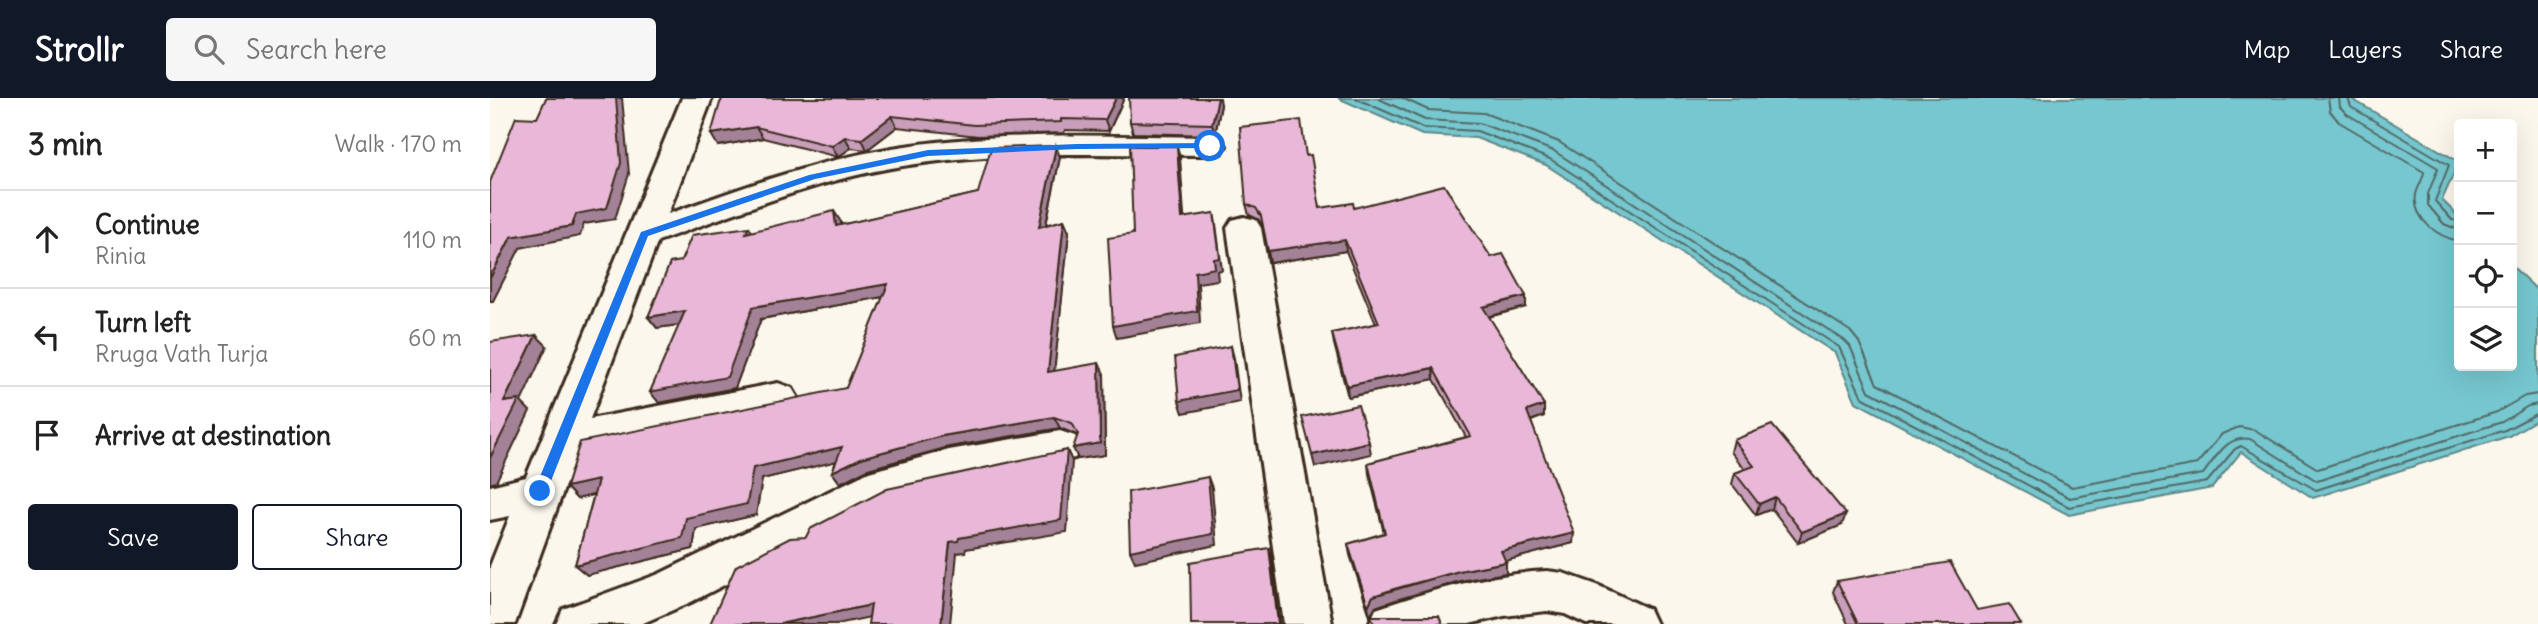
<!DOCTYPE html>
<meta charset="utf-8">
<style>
:root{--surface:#fff;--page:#f6f6f6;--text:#222;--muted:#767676;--line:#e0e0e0;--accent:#111827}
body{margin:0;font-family:Delius,sans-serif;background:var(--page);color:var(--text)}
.controls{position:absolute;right:21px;top:21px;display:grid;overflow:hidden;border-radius:7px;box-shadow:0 7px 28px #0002}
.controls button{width:63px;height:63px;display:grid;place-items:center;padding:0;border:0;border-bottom:2px solid var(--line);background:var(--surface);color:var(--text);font:35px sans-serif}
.stop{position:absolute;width:21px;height:21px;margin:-16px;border:5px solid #1a73e8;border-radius:50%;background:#fff}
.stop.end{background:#1a73e8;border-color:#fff;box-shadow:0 2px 7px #0008}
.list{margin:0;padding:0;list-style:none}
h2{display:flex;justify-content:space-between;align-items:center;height:91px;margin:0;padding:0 28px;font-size:30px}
h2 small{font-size:23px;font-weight:400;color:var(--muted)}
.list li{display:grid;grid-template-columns:46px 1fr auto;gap:21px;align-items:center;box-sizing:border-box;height:98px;padding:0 28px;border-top:2px solid var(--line)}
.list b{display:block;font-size:26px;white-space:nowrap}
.list p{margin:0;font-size:23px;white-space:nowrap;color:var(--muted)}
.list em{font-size:23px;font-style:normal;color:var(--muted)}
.actions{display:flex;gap:14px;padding:21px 28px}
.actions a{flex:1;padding:16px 0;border:2px solid var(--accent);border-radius:7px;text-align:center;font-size:24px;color:var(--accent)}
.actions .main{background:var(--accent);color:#fff}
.icon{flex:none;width:38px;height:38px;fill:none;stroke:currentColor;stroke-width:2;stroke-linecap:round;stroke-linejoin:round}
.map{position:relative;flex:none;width:2048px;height:526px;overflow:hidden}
header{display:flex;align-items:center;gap:42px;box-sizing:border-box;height:98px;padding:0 35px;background:var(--accent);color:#fff}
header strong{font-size:33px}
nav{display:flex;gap:38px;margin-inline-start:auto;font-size:24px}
.search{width:490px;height:63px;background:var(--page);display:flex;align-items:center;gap:18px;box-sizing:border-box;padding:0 24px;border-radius:7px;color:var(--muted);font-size:26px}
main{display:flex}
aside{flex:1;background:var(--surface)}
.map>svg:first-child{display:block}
.water{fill:#76c7cf;stroke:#5e8888;stroke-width:2}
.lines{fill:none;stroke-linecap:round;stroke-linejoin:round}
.shore{stroke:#536965;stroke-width:2}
.minor-casing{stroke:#3b2a1e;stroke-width:6}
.minor{fill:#fbf7ec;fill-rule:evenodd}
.wall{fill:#c89eba;stroke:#3b2a1e;stroke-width:2}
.shaded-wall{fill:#a38197;stroke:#3b2a1e;stroke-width:2}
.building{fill:#e9b8d8;stroke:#3b2a1e;stroke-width:2}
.route{fill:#1a73e8}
</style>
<header>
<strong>Strollr</strong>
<div class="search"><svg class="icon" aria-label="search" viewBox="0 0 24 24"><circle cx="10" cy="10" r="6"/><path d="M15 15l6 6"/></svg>Search here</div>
<nav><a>Map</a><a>Layers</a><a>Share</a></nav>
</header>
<main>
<aside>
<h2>3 min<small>Walk · 170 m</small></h2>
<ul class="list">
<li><svg class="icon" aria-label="ahead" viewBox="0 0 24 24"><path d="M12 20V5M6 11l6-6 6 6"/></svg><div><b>Continue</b><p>Rinia</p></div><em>110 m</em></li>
<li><svg class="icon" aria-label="left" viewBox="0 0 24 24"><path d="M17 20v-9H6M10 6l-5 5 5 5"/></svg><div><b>Turn left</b><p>Rruga Vath Turja</p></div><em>60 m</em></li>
<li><svg class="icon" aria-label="arrive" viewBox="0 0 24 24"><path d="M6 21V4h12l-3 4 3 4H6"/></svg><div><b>Arrive at destination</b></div></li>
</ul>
<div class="actions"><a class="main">Save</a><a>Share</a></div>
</aside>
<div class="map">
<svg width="2048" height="526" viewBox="0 0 2048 526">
<rect width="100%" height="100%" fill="#fbf7ec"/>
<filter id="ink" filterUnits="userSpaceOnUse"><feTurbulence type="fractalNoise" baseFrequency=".0143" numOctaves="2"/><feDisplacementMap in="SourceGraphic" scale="14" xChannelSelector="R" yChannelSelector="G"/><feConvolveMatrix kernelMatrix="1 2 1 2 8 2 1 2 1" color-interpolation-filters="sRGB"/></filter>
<g filter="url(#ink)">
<path class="water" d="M 848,0 L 1860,0 L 1969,64 L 1952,102 L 1969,119 L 1969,268 L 2022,268 L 2022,168 L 2048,193 L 2048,321 L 2019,338 L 1823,400 L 1751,354 L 1722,390 L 1579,417 L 1366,304 L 1345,255 L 1056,67 L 986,40 L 932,37 Z"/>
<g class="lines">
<path class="shore" d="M 865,0 L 933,30 L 987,33 L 1060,61 L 1349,249 L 1372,299 L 1579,409 L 1717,384 L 1745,351 L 1751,348 L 1826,392 L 2015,332 L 2048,315
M 887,0 L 935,22 L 989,25 L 1064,53 L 1354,242 L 1360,248 L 1379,293 L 1580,400 L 1713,376 C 1726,360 1736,337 1760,341 L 1827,383 L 2012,324 L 2038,308 L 2048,306
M 912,0 L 938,12 L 994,15 L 1069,44 L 1360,233 L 1369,244 L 1387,286 L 1582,389 L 1707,366 L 1732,336 L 1749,329 L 1765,332 L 1828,371 L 2007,314 L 2035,298 L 2048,296
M 1838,0 L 1840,13 L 1849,24 L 1934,74 C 1933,82 1928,88 1926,96 C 1922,121 1948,139 1969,143
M 1849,0 L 1850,9 L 1857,16 L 1948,70 L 1938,96 L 1938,107 L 1954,126 L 1969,132
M 1858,0 L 1861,9 L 1959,67 L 1945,103 L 1962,122 L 1969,123"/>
<g class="minor-casing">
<path id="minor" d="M 192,0 L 222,0 L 178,116 C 251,90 325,63 402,50 C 506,33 615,38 720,39 L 731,41 L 736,48 L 731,55 L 720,57 C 615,57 505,51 401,70 C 321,84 245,116 168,143 L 100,321 L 288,285 L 302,290 L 308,300 L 302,310 L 288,315 L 87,355 L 25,526 L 0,526 L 0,468 L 20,418 L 0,422 L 0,388 L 36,379 Z
M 754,119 L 766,122 L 771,130 L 842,526 L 794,526 L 737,130 L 742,122 Z
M 570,333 L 585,338 L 591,349 L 585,360 L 459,386 L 404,400 L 201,504 L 151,526 L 66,526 L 73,511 L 169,476 L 379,374 L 459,352 Z
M 1057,473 L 1073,475 L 1107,487 L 1159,511 L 1166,526 L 1096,526 L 1075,516 L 1057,513 L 1014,518 L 979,526 L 879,526 L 886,511 C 940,492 1000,476 1057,473 Z"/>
</g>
<use href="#minor" class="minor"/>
</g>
<path class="wall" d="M 233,0 L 634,0 L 619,33 L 575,32 L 574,35 L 488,38 L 407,29 L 377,52 L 361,50 L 348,59 L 273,40 L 228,48 Z
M 731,7 L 725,37 L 643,35 L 640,24 Z
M 817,58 L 830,110 L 864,110 L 1001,159 L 1036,198 L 1036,209 L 999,219 L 1054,307 L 1054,318 L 1041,323 L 1083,445 L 1015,463 L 1016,475 L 970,483 L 885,509 L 880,518 L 860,457 L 858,446 L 894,435 L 879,376 L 878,365 L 976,339 L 944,281 L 858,299 L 844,246 L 842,235 L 886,226 L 856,153 L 780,165 L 773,128 L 768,121 L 759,117 L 756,106 Z
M 570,59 L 556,127 L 574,122 L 579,134 L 564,273 L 614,276 L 615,357 L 588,361 L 587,337 L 570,330 L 459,349 L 378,371 L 350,385 L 342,374 L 346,363 L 272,381 L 266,417 L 206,431 L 203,451 L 97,477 L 85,467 L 104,396 L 87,401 L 76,389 L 356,290 L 393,199 L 271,221 L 245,290 L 169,305 L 189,227 L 167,230 L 158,219 L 191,163 L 259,129 L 262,134 L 351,124 L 351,127 L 488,95 Z
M 1244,342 L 1352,427 L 1308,445 L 1282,411 L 1266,417 L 1242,386 L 1245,375 L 1255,371 L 1241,354 Z
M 1347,483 L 1487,512 L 1531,526 L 1358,526 L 1343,494 Z"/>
<path class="shaded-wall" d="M 126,0 L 132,0 L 139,76 L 125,121 L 94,126 L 90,138 L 30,150 L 3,203 L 0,203 L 0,180 L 21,139 Z
M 626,0 L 634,0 L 619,33 L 615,22 Z
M 728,0 L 730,0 L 731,7 L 725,37 L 722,26 Z
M 402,18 L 407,29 L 377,52 L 372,41 Z
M 266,29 L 273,40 L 228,48 L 221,36 Z
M 355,39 L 361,50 L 348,59 L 342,48 Z
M 566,48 L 570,59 L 553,140 L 549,129 Z
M 687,48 L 690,59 L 695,131 L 692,120 Z
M 344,113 L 351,124 L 352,140 L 346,128 Z
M 724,115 L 726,126 L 732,172 L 727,173 L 728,182 L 708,185 L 710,225 L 627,240 L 623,228 L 724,161 Z
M 574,122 L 579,134 L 563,285 L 558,274 Z
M 855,142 L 856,153 L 780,165 L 778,153 Z
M 398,186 L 404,197 L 271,221 L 245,290 L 169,305 L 160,294 L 263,209 Z
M 1036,198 L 1036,209 L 993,220 L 993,209 Z
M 195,213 L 203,225 L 167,230 L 158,219 Z
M 46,237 L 57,248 L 31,304 L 40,313 L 6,384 L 0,386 L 0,360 L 14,304 Z
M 741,248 L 744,260 L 750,304 L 693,315 L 689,303 Z
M 609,265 L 614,276 L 615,357 L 588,361 L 583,350 L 610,345 Z
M 943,270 L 944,281 L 858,299 L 857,288 Z
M 1054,307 L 1054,318 L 1037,324 L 1037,313 Z
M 564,319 L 570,330 L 459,349 L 378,371 L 350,385 L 342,374 L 371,360 L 452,338 Z
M 879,344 L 881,356 L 825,369 L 822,357 Z
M 352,349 L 360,360 L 272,381 L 266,417 L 206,431 L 203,451 L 97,477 L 85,467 L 196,420 L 263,370 Z
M 577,352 L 582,363 L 577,434 L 476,451 L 475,454 L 467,455 L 460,526 L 451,526 L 460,444 L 469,440 Z
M 718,379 L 722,390 L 727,447 L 645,464 L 640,453 Z
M 108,382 L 119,393 L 87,401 L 76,389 Z
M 1285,399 L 1282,411 L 1266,417 L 1269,406 Z
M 1356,416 L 1352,427 L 1308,445 L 1312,434 Z
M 1084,435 L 1083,445 L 1011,464 L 1011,453 Z
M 779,450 L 782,461 L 790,526 L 788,526 Z
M 1016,464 L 1016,475 L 970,483 L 906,502 L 885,509 L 880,518 L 878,508 L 883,498 L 969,473 Z
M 381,507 L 390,517 L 347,526 L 289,526 Z"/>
<path class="building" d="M 56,0 L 126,0 L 131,65 L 117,110 L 86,116 L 82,128 L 21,139 L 0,180 L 0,84 L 26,19 L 47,20 Z
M 233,0 L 626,0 L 615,22 L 571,21 L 571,24 L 484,27 L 402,18 L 372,41 L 355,39 L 342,48 L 266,29 L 221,36 L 230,5 Z
M 639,0 L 728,0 L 722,26 L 640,24 Z
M 811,22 L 816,58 L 821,57 L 830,110 L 863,105 L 864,110 L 954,87 L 1001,159 L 1013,156 L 1036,198 L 993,209 L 1054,307 L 1037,313 L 1084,435 L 1011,453 L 1016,464 L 969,473 L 904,491 L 883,498 L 878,508 L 858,446 L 895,435 L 878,365 L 981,338 L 943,270 L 857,288 L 842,235 L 889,225 L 855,142 L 778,153 L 771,118 L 766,110 L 756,106 L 750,29 Z
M 566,48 L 549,129 L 574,122 L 558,274 L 609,265 L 610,345 L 583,350 L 588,336 L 582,325 L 564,319 L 452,338 L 371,360 L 342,374 L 352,349 L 263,370 L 257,406 L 196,420 L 192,440 L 85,467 L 108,382 L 76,389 L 90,344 L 356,290 L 398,186 L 263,209 L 237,279 L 160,294 L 195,213 L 158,219 L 180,165 L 191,163 L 202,137 L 259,129 L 256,135 L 344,113 L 346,128 L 488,95 L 501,50 Z
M 640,48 L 687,48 L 692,120 L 724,115 L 730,160 L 724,161 L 725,170 L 705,174 L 707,213 L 623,228 L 618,140 L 643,136 Z
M 46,237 L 14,304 L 29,302 L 0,360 L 0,244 Z
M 741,248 L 747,292 L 689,303 L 685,259 Z
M 868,307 L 879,344 L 822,357 L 812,319 Z
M 1282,327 L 1356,416 L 1312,434 L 1285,399 L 1269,406 L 1245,375 L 1264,368 L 1244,342 Z
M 577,352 L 571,422 L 469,440 L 468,443 L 460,444 L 451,526 L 378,526 L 381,507 L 289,526 L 220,526 L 246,468 L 300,440 L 316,439 L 320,431 L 397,391 Z
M 718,379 L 723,436 L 640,453 L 638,394 Z
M 779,450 L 788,526 L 701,526 L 700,464 Z
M 1460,464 L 1487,512 L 1519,506 L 1531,526 L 1368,526 L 1347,483 Z
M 881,518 L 949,518 L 952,526 L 884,526 Z"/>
</g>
<path class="route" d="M 720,45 L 723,46 L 723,50 L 587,51 L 438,58 L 325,81 L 158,138 L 57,393 L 50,398 L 44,393 L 151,134 L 319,77 L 438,52 L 587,46 Z"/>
</svg>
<div class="controls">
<button>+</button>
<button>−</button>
<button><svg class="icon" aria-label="locate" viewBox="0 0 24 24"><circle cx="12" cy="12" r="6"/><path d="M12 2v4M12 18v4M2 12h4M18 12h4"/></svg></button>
<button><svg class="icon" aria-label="layers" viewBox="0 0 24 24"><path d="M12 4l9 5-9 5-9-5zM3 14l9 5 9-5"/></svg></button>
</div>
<div class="stop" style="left:720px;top:48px"></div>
<div class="stop end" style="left:50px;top:393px"></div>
</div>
</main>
